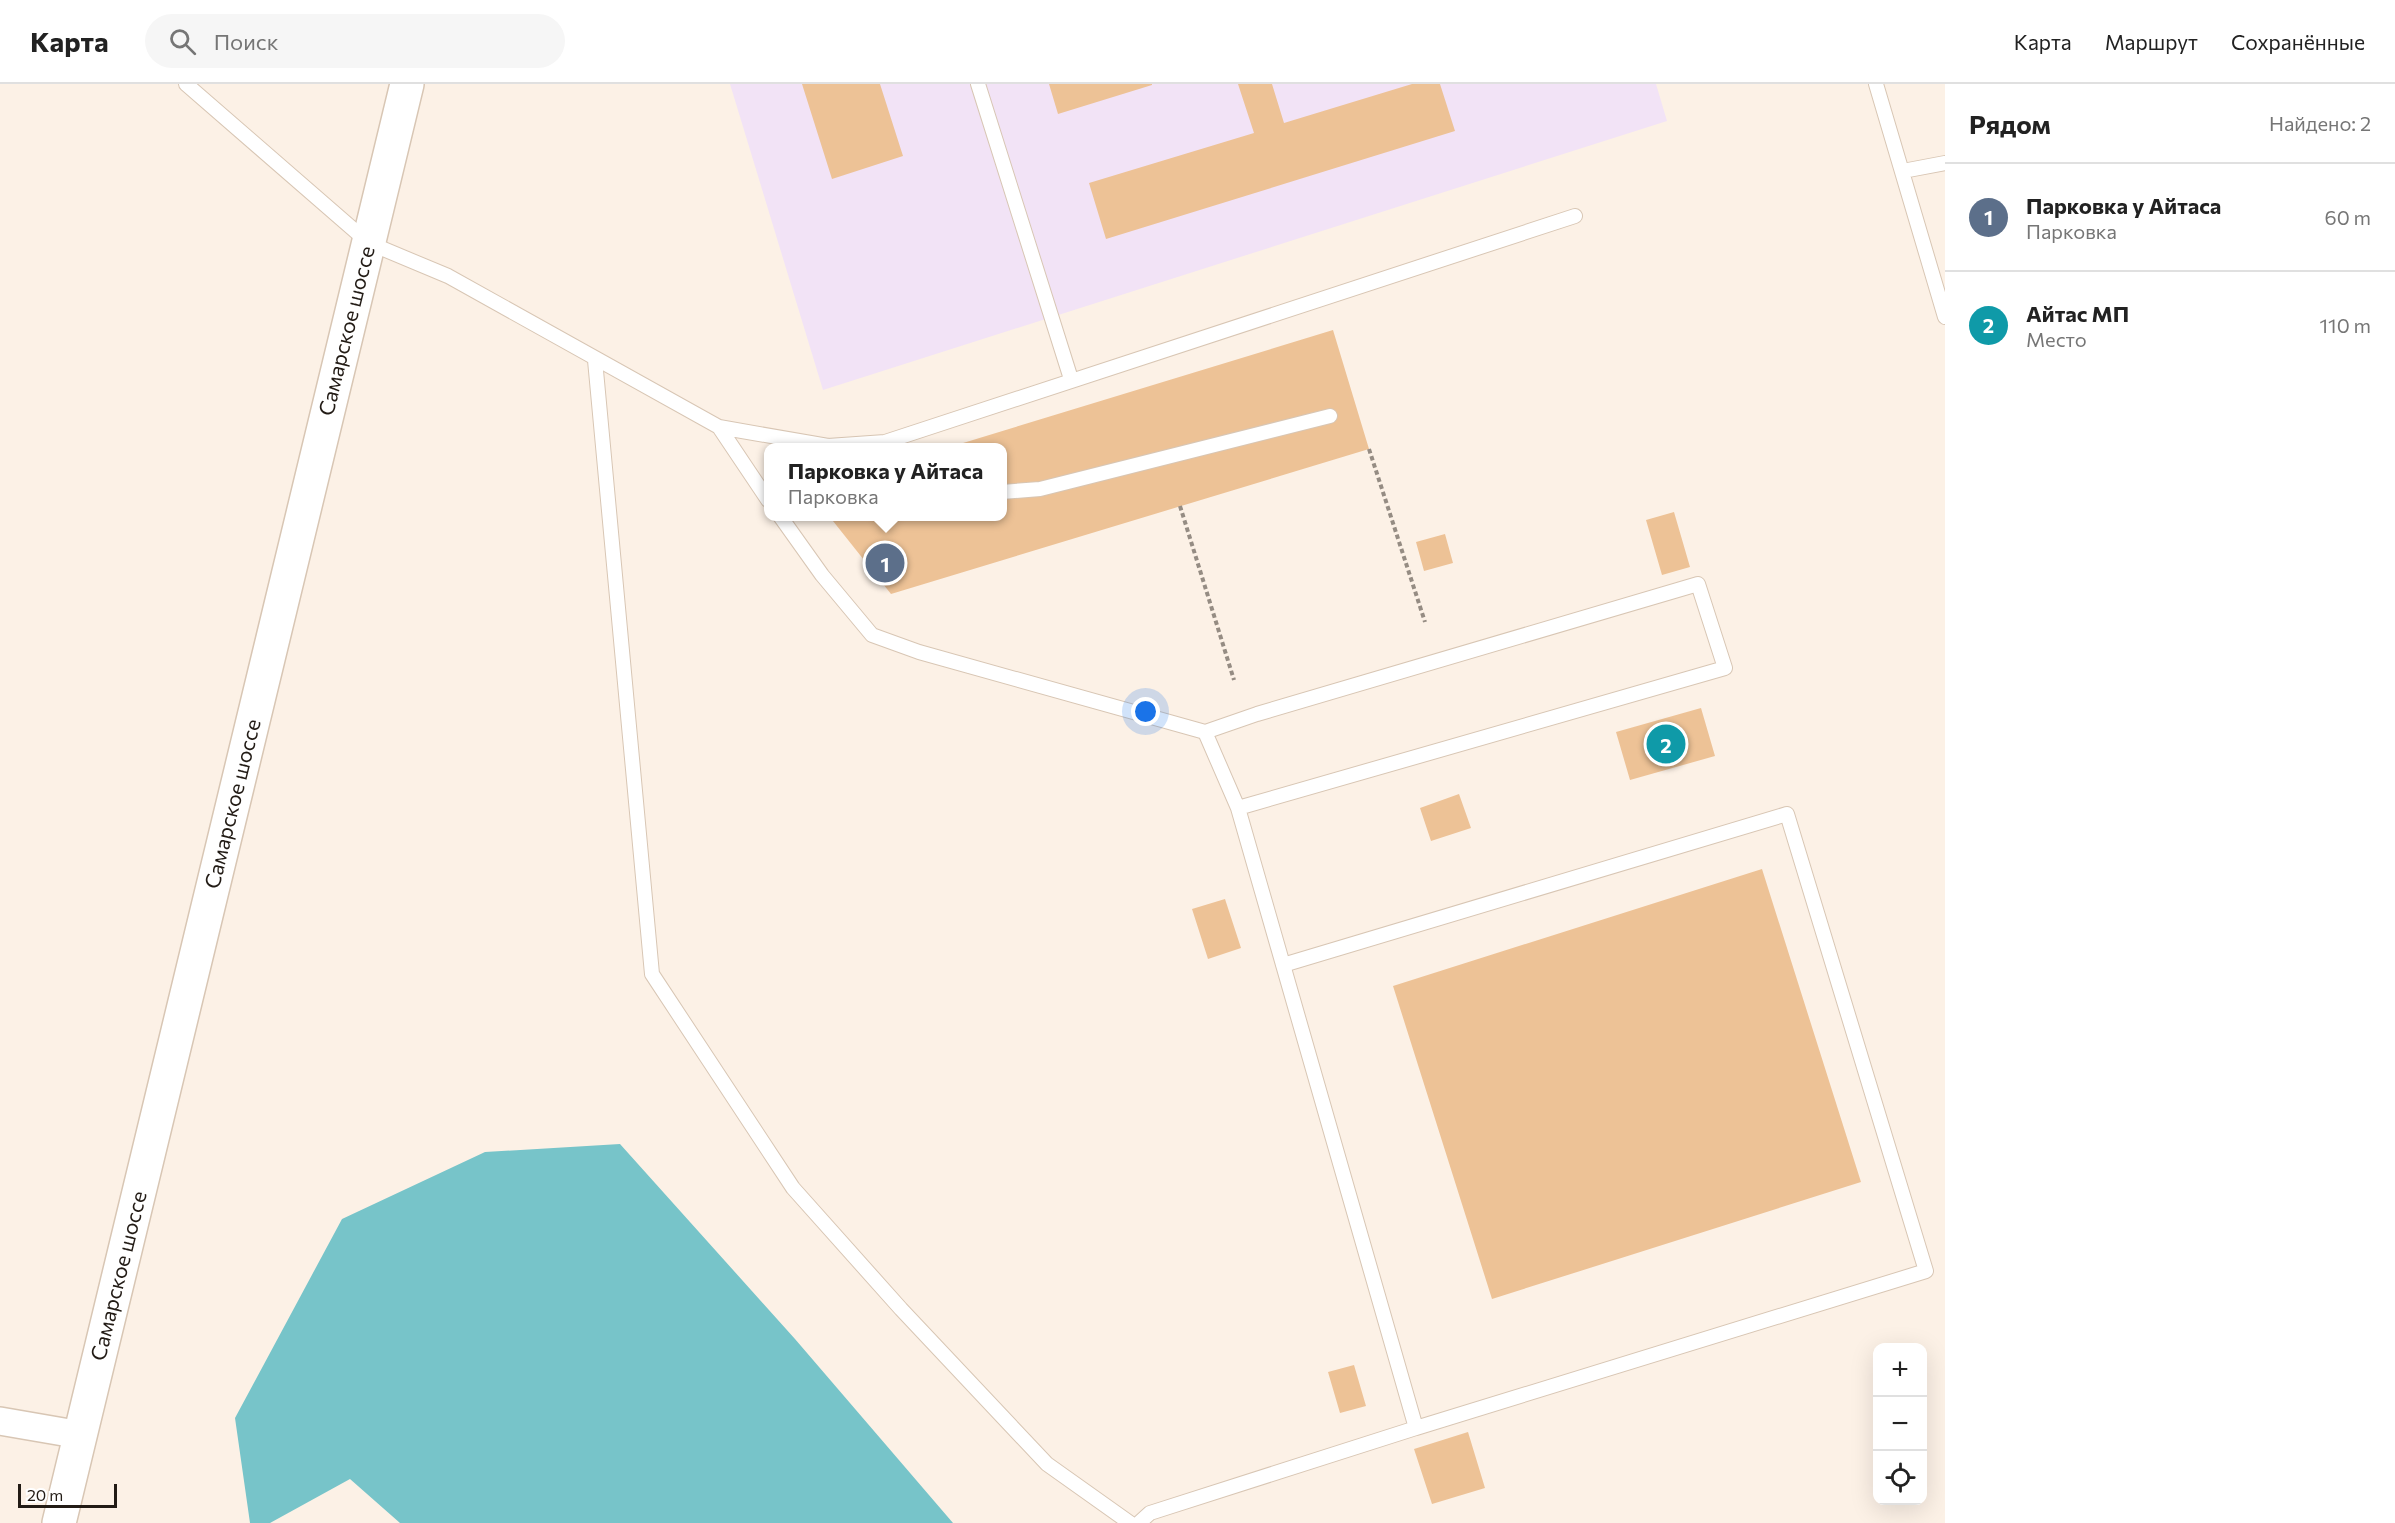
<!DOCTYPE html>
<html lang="ru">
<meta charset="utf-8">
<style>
:root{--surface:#fff;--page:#f6f6f6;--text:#222;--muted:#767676;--line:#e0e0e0;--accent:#176562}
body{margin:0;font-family:Commissioner,sans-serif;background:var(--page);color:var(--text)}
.controls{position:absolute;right:18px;bottom:18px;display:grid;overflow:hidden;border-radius:12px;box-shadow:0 6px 24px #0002}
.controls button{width:54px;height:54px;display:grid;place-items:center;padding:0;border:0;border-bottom:2px solid var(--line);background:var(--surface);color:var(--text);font:30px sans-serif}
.scale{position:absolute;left:18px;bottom:15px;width:99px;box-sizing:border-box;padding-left:6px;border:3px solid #221b15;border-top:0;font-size:16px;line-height:21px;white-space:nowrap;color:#221b15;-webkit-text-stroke:4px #fff;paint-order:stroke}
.you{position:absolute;left:1146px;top:628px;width:21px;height:21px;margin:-15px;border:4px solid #fff;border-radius:50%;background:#1a73e8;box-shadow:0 0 0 9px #1a73e833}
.badge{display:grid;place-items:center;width:39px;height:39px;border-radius:50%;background:var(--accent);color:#fff;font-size:20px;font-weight:700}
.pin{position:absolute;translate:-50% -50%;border:3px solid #fff;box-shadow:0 2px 6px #0006}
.popup{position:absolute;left:764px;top:359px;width:243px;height:78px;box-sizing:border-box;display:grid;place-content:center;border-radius:12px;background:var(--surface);filter:drop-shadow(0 2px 4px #0005);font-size:20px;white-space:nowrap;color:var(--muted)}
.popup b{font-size:22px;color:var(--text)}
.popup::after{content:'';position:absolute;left:50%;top:100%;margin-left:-12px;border:12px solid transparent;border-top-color:var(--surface)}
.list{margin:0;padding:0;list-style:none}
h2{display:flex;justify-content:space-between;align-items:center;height:78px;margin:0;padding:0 24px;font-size:26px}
h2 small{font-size:20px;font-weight:400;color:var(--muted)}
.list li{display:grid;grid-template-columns:39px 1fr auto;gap:18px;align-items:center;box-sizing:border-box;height:108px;padding:0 24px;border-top:2px solid var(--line)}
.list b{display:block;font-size:22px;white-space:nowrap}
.list p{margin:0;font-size:20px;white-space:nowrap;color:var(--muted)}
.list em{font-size:20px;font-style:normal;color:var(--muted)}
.icon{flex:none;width:33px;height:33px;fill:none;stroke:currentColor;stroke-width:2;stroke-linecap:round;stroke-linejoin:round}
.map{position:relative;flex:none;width:1945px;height:1439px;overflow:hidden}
header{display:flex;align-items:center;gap:36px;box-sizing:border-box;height:84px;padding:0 30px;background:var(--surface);border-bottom:2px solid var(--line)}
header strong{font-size:28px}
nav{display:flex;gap:33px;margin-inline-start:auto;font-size:21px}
.search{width:420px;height:54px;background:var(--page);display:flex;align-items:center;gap:15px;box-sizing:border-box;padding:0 21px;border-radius:33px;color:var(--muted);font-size:22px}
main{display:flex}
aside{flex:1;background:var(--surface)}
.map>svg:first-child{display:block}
.commercial{fill:#f2e3f6}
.water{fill:#77c4c9}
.building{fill:#edc296}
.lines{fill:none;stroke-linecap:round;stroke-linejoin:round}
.lane-casing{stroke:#d8c6b4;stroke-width:16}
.street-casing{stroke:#d8c6b4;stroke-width:30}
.secondary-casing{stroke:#d8c6b4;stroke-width:36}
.path{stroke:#958c83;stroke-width:4;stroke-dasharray:4.5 3;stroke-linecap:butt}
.lane{stroke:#fff;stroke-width:14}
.street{stroke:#fff;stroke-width:27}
.secondary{stroke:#fff;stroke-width:33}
.labels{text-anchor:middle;stroke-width:4.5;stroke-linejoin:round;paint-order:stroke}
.street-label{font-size:21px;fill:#221b15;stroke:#fff}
</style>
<header>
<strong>Карта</strong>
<div class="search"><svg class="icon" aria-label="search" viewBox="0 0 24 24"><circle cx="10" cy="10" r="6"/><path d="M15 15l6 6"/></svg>Поиск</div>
<nav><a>Карта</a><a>Маршрут</a><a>Сохранённые</a></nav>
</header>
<main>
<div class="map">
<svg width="1945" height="1439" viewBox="0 0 1945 1439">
<rect width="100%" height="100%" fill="#fcf1e6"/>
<path class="commercial" d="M 730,0 L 1656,0 L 1667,37 L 823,306 Z"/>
<path class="water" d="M 620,1060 L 795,1255 L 953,1439 L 400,1439 L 350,1395 L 270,1439 L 250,1439 L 235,1334 L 342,1135 L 485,1068 Z"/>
<path class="building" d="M 802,0 L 880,0 L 903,72 L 832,95 Z
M 1049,0 L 1152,0 L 1152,1 L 1058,30 Z
M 1238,0 L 1272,0 L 1284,39 L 1412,0 L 1440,0 L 1455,47 L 1106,155 L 1089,99 L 1254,49 Z
M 1333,246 L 1369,365 L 891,510 L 829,432 L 1002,432 L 1002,364 L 950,363 Z
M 1674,428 L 1690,483 L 1662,491 L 1646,436 Z
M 1445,450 L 1453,479 L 1424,487 L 1416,458 Z
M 1701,624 L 1715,672 L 1630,696 L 1616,648 Z
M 1459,710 L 1471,744 L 1431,757 L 1420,724 Z
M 1762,785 L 1861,1098 L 1492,1215 L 1393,902 Z
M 1225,815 L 1241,864 L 1208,875 L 1192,825 Z
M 1354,1281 L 1366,1322 L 1340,1329 L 1328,1288 Z
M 1468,1348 L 1485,1404 L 1432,1420 L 1414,1365 Z"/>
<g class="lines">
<g class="lane-casing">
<path id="lane" d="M 186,0 L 369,159 L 448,192 L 719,343 L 828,362 L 885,358 L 1575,132
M 978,0 L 1071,295
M 1876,0 L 1945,233
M 1903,87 L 1945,79
M 595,276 L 652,890 L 793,1104 L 901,1225 L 1047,1380 L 1130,1439
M 719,343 L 768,416
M 1002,408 L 1040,405 L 1330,332
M 780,432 L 822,491 L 872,551 L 919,568 L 1205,648 L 1257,630 L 1698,500 L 1725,584 L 1238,724 L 1205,648
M 1238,724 L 1416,1344 L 1926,1187 L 1787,730 L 1283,881
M 1139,1439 L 1150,1429 L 1416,1344"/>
</g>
<g class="street-casing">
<path id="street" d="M 0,1337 L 81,1351"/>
</g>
<g class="secondary-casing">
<path id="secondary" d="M 59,1439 L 407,0"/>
</g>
<path class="path" d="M 1369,365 L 1425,538
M 1180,422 L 1234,596"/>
<use href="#lane" class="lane"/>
<use href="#street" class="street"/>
<use href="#secondary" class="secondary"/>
</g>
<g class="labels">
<g class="street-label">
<text transform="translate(347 247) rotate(-76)" y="7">Самарское шоссе</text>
<text transform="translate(233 720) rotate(-76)" y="7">Самарское шоссе</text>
<text transform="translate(119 1192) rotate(-76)" y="7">Самарское шоссе</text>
</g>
</g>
</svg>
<div class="controls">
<button>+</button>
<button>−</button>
<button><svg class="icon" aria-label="locate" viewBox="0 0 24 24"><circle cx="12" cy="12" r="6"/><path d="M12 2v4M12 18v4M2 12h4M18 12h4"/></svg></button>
</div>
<div class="scale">20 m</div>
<div class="you"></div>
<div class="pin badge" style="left:885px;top:479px;background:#5c6f8a">1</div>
<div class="popup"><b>Парковка у Айтаса</b>Парковка</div>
<div class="pin badge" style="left:1666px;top:660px;background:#0f9aa8">2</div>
</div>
<aside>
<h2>Рядом<small>Найдено: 2</small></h2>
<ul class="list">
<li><span class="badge" style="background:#5c6f8a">1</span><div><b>Парковка у Айтаса</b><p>Парковка</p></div><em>60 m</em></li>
<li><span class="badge" style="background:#0f9aa8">2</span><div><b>Айтас МП</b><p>Место</p></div><em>110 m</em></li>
</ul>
</aside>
</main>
